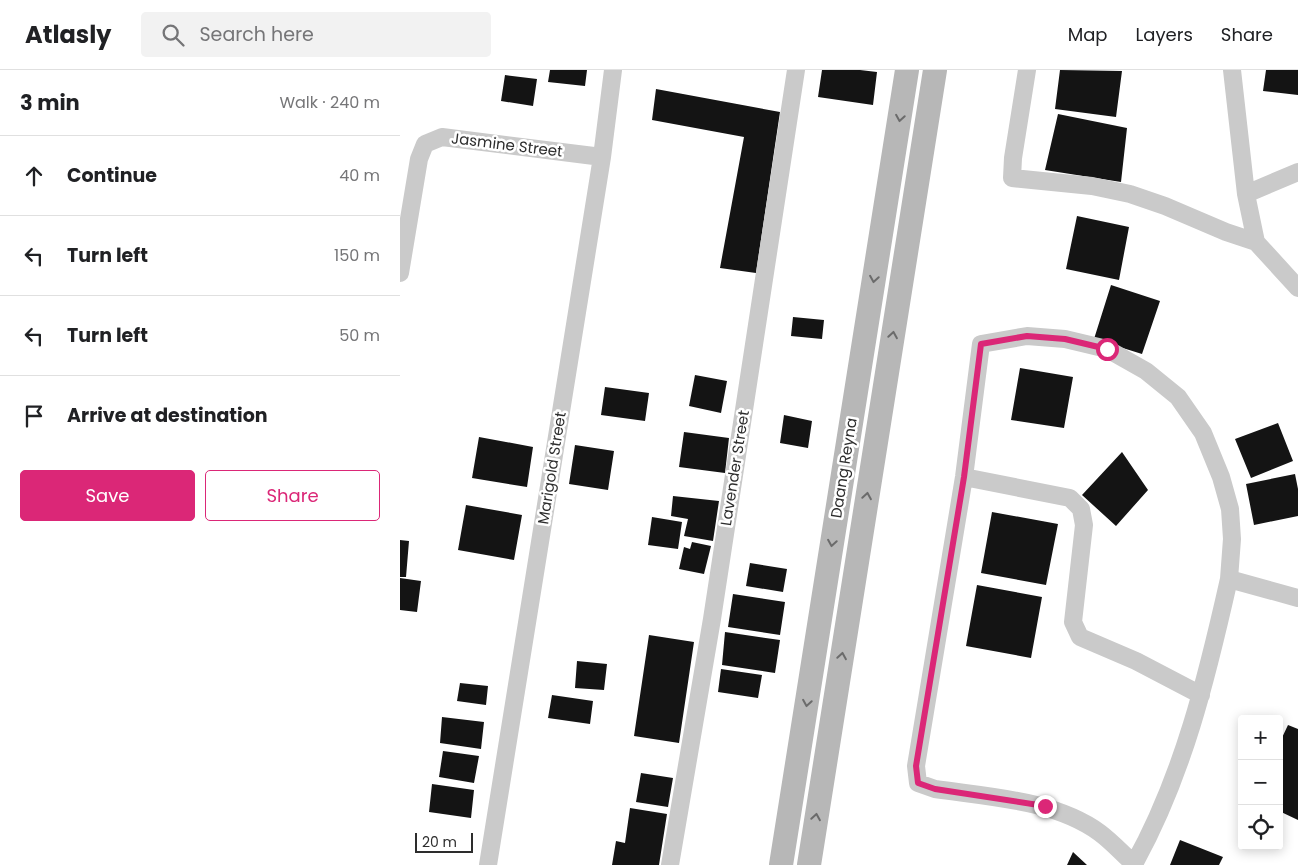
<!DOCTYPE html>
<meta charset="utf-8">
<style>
:root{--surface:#fff;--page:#f2f2f2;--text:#202124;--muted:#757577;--line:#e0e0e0;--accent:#db2777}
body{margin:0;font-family:Poppins,sans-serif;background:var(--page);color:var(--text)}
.controls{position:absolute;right:15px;bottom:15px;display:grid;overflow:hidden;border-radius:5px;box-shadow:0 2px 12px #0003}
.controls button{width:45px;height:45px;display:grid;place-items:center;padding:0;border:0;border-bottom:1px solid var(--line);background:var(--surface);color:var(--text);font:25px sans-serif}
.scale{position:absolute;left:15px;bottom:12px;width:58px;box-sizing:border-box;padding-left:5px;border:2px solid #2d2d2d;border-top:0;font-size:14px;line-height:18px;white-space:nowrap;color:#2d2d2d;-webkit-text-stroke:4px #fff;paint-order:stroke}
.stop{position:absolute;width:15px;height:15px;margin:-11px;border:4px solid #db2777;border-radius:50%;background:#fff}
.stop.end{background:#db2777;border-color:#fff;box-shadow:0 1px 5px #0008}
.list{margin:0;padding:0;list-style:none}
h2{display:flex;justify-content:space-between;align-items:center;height:65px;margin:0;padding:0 20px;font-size:21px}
h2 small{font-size:16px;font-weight:400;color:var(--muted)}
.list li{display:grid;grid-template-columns:32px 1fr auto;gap:15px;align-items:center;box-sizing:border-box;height:80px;padding:0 20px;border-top:1px solid var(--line)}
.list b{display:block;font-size:19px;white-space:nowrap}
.list em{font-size:16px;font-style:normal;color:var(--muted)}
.actions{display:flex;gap:10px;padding:15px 20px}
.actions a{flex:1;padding:11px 0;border:1px solid var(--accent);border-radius:5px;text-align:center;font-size:18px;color:var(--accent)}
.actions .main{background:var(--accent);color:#fff}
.icon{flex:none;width:28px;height:28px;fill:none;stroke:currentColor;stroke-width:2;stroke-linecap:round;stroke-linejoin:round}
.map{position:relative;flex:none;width:898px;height:795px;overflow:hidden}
header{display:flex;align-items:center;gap:30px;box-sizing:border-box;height:70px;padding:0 25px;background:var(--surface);border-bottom:1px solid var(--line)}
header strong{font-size:24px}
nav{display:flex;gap:28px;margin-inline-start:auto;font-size:18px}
.search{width:350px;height:45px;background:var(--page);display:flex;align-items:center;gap:12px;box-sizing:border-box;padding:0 18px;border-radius:5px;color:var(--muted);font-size:19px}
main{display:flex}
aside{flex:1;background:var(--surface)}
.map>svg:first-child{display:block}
.building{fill:#141414}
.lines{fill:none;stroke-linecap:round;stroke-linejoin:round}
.minor{stroke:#cacaca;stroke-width:18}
.secondary{stroke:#b7b7b7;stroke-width:24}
.oneway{stroke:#6b6b6b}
.route{stroke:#db2777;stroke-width:6}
.labels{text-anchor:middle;stroke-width:5;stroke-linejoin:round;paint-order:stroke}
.street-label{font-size:15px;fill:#2d2d2d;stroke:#fff}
</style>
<header>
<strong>Atlasly</strong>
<div class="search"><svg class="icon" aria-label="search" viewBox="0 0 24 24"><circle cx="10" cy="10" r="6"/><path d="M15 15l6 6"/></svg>Search here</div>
<nav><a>Map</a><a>Layers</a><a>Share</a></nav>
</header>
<main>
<aside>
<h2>3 min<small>Walk · 240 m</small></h2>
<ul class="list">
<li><svg class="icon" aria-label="ahead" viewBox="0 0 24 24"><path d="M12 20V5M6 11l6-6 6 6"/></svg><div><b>Continue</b></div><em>40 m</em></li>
<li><svg class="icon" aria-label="left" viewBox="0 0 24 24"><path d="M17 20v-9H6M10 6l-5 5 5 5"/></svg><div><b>Turn left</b></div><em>150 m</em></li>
<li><svg class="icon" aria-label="left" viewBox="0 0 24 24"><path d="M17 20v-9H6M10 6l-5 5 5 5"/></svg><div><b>Turn left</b></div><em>50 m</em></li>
<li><svg class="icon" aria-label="arrive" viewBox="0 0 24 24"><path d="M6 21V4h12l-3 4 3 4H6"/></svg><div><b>Arrive at destination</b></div></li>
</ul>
<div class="actions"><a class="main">Save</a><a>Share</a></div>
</aside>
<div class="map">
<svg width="898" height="795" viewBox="0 0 898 795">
<rect width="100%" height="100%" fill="#fff"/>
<path class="building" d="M 150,0 L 187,0 L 185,16 L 148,12 Z
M 422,0 L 460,0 L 477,2 L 473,35 L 418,27 Z
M 660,0 L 722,1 L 716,47 L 655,39 Z
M 866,0 L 898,0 L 898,25 L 863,21 Z
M 105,5 L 137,9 L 133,36 L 101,31 Z
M 256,19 L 380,42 L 356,203 L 320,198 L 344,67 L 252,50 Z
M 658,44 L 727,58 L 721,112 L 645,100 Z
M 677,146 L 729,157 L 719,210 L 666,199 Z
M 711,215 L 760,231 L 742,284 L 694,269 Z
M 393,247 L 424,250 L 422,269 L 391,266 Z
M 620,298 L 673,307 L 664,358 L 611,350 Z
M 295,305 L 327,311 L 321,343 L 289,336 Z
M 205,317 L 249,323 L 245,351 L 201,345 Z
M 384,345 L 412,351 L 408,378 L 380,373 Z
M 878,353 L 893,391 L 851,408 L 835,369 Z
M 284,362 L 329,368 L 325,403 L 279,397 Z
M 79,367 L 133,377 L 127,417 L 72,408 Z
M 175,375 L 214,381 L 208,420 L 169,414 Z
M 722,382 L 748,420 L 716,456 L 682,425 Z
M 895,404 L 898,419 L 898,446 L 854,455 L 846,414 Z
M 273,426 L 319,431 L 313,471 L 284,466 L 288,449 L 271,446 Z
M 66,435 L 122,445 L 114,490 L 58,480 Z
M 592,442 L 658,454 L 646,515 L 581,503 Z
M 252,447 L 282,452 L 278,479 L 248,475 Z
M 0,470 L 9,471 L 6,507 L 0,507 Z
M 292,472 L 311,476 L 304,504 L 279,499 L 284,477 L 290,479 Z
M 350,493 L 387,499 L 383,522 L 346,516 Z
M 0,508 L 21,511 L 17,542 L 0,540 Z
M 577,515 L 642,527 L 631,588 L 566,576 Z
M 333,524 L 385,532 L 380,565 L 328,557 Z
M 325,562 L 380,570 L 375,603 L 322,595 Z
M 249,565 L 294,572 L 279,673 L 234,666 Z
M 177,591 L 207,594 L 204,620 L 175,618 Z
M 321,599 L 362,605 L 358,628 L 318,622 Z
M 60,613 L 88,616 L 86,635 L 57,631 Z
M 152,625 L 193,631 L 190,654 L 148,648 Z
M 42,647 L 84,652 L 81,679 L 40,673 Z
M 888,655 L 898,659 L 898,750 L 879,741 L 879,674 Z
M 43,681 L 79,686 L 74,713 L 39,707 Z
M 241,703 L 273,708 L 268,737 L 236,732 Z
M 32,714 L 74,720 L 71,748 L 29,742 Z
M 230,738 L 267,744 L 259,795 L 212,795 L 216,771 L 225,773 Z
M 780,770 L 823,787 L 819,795 L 770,795 Z
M 673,782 L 687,795 L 667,795 Z"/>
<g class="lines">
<path class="minor" d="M 627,0 L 613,88 L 612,108 L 692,116 L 730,124 L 765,136 L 826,162 L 856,172
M 832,0 L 846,124 L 856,172 L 898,218
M 846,124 L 898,102
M 0,203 L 19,89 L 25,74 L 42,67 L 202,87
M 564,407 L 670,428 L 681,439 L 684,455 L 673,552 L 680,567 L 736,591 L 801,625
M 829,509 L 832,469 L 830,439 L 821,407 L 803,363 L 778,327 L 746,301 L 707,279 L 665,269 L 627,266 L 581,274 L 564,407 L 516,696 L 518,713 L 535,719 C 589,727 655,730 700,763 C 712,772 723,784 734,794 C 783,706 807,607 829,509 L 898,528
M 88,795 L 202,87 L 213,0
M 270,795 L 312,549 L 396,0"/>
<path class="secondary" d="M 381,795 L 507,0
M 409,795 L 535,0"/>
</g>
<defs><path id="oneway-chevron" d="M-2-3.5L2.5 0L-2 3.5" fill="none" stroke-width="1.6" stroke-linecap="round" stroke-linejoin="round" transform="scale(1.25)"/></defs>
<g class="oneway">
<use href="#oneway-chevron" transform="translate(500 48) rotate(99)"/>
<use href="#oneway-chevron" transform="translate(474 209) rotate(99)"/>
<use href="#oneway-chevron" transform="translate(493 265) rotate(-81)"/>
<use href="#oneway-chevron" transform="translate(467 426) rotate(-81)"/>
<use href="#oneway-chevron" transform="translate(432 473) rotate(99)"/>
<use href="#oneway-chevron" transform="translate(442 586) rotate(-81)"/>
<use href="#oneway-chevron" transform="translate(407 633) rotate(99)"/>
<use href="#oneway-chevron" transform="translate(416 747) rotate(-81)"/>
</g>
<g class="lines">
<path class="route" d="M 645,736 L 535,719 L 518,713 L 516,696 L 564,407 L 581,274 L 627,266 L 665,269 L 707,279"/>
</g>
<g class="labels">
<g class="street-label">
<text transform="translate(107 75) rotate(7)" y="5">Jasmine Street</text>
<text transform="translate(152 398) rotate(-81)" y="5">Marigold Street</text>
<text transform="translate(335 398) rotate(-81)" y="5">Lavender Street</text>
<text transform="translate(444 398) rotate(-81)" y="5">Daang Reyna</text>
</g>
</g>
</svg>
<div class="controls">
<button>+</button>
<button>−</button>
<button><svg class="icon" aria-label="locate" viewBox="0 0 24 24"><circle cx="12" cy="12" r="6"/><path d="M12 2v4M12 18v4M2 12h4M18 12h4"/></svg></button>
</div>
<div class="scale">20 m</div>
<div class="stop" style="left:707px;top:279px"></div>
<div class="stop end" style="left:645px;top:736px"></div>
</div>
</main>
